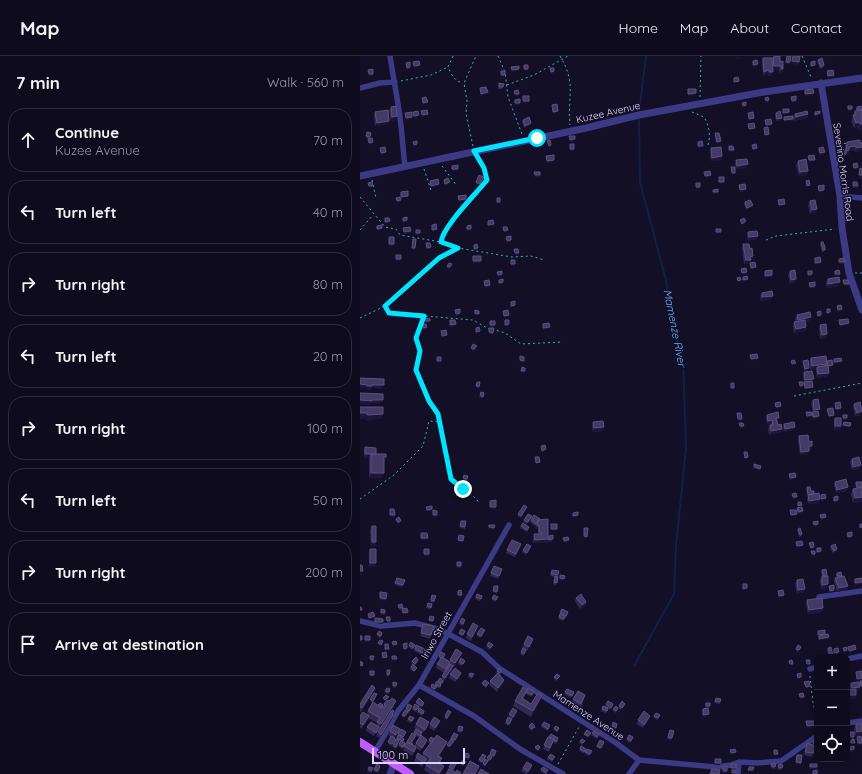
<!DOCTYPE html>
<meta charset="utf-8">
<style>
:root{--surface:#0e0b1c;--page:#1c1929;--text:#f1f3f6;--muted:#9b9ba3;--line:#2e2b3b}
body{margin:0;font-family:Quicksand,sans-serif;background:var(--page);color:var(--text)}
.controls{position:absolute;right:12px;bottom:12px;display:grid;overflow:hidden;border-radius:8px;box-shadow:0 2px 10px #0003}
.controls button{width:36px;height:36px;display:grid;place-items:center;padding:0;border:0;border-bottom:1px solid var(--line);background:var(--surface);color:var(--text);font:20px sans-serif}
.scale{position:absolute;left:12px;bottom:10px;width:93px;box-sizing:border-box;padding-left:4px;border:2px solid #d9d4ff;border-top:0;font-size:11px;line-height:14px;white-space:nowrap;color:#d9d4ff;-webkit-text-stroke:3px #130f26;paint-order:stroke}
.stop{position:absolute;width:12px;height:12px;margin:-9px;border:3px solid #00e5ff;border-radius:50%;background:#fff}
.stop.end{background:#00e5ff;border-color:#fff;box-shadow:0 1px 4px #0008}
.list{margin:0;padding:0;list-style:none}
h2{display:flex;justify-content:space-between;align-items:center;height:52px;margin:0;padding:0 16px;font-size:17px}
h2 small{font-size:13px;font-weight:400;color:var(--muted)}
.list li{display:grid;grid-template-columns:26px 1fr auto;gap:12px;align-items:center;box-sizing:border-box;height:64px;margin:0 8px 8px;padding:0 8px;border:1px solid var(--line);border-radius:16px}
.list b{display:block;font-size:15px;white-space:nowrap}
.list p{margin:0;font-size:13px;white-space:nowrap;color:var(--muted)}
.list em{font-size:13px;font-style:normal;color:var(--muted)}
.icon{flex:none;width:22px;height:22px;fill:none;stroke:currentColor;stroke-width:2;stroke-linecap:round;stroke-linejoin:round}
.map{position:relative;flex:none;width:502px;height:718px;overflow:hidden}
header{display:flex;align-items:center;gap:24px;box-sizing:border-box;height:56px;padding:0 20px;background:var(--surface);border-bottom:1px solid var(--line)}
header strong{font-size:19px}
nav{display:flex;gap:22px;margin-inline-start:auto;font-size:14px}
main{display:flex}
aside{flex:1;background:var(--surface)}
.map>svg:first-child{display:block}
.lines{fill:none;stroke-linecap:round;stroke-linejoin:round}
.stream{stroke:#0c2248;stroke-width:2}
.path{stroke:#2fb8b0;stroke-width:1;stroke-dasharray:2 3;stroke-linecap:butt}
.minor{stroke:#3d3a85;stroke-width:5.5}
.tertiary{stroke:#3d3a85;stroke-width:7}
.primary{stroke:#c25bff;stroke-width:8}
.wall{fill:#312854}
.shaded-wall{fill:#1d163a}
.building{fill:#433a66;stroke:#5a527e}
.route{stroke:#00e5ff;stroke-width:5}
.labels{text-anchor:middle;stroke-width:3;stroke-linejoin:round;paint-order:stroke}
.street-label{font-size:10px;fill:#d9d4ff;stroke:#130f26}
.water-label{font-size:11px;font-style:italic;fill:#62b6ff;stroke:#130f26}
</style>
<header>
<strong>Map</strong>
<nav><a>Home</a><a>Map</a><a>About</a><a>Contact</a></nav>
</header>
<main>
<aside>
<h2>7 min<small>Walk · 560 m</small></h2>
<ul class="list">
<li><svg class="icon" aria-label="ahead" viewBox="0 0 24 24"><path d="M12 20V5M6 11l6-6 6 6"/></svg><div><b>Continue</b><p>Kuzee Avenue</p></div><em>70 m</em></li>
<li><svg class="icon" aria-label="left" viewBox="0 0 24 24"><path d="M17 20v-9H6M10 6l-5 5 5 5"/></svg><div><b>Turn left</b></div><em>40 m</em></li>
<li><svg class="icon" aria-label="right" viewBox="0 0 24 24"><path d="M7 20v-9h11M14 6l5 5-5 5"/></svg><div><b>Turn right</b></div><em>80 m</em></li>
<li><svg class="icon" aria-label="left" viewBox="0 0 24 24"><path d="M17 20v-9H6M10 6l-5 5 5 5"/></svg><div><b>Turn left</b></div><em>20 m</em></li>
<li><svg class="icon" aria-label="right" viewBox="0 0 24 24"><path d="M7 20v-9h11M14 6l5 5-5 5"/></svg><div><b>Turn right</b></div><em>100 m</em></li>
<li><svg class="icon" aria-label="left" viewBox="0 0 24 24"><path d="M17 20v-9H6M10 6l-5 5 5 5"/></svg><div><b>Turn left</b></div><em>50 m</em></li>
<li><svg class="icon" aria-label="right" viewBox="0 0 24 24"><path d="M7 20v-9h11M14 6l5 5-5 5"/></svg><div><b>Turn right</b></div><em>200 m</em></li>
<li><svg class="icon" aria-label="arrive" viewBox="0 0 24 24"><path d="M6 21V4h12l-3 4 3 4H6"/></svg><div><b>Arrive at destination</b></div></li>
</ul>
</aside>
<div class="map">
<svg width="502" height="718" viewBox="0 0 502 718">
<rect width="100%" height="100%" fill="#130f26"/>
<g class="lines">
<path class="stream" d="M 279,57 L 286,0
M 274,610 L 314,538 L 316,490 L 326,392 L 323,303 L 312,260 L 306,224 L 280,126 L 279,61"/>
<path class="path" d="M 93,0 L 88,11 C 91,18 95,26 103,27
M 138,0 L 145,16 L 148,41 L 162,78
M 200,0 C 217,28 207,40 210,69
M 442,0 L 451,21
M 41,25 L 71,19 L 88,11
M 147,29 L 174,19 L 208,0
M 340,41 L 341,0
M 332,56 L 344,61 C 349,70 351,79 348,89
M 479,88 L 488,87
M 113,90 L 106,58 L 107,45 L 104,27 L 116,0
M 82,110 L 97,130
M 64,113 L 71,134
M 12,124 L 16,142
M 0,141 L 25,171 L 36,173 L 40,179 L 81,186
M 0,174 L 13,159
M 406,184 L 416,180 L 475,173
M 98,192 L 81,186 C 82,170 116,138 127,124 L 124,112 L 117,102
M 495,217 L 502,217
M 25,250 L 29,257 L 113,264 L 129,273
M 64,260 L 56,282 L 60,295 L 57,313 L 69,345 L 78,358 L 91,423 C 102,432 111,436 120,448
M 0,262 L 25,250 L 79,202 L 98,192 L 152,201 L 171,200 L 184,204
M 132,273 L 145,277 L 161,288 L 203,286
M 434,340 L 502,327
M 0,443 L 34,419 L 63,390 L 69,365 L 80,366
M 450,620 L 453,647 L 457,661
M 198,708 L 219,671"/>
<path class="minor" d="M 30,0 C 33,20 37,40 40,61 C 42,77 43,94 45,110
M 0,32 L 20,27 L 35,26
M 480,140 L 502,142
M 459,541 L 502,535
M 0,565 L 21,570 L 55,567 L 81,574 L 122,596 L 139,612 L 256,687 L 279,704 L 355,711 L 371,709 L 379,706 L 397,707 L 421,705 L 457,680
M 487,603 L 502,600
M 450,613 L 457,611
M 59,629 L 114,660 L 160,693 L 203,718
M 487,667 L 502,665
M 15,696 L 38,655 L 59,629 L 149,469
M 269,718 L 279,704
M 378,718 L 379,706"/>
<path class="tertiary" d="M 461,27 L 480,140 L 482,172 L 489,217 L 502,254
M 0,120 L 226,72 L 279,59 L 404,36 L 502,22
M 30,718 L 34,708"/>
<path class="primary" d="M 0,686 L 50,718"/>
</g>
<path class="wall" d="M 420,0 L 422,17 L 420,17 L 419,14 L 413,14 L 411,20 L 408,20 L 408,18 L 403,20 L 402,6 L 403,2 L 412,4 L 413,1 Z
M 427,0 L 430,6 L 429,8 L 425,7 Z
M 458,4 L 464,11 L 460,13 L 457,6 Z
M 139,27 L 143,31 L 142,33 L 138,33 Z
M 31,51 L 37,60 L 36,64 L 31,65 L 29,55 Z
M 497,51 L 502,73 L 498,74 L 498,72 L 494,72 L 491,65 L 495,55 L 496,54 Z
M 15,56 L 29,65 L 28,68 L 15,70 L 14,60 Z
M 416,57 L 422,62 L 421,64 L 416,65 L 415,58 Z
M 435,58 L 448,58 L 447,62 L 434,65 L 433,61 Z
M 163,64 L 171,67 L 170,69 L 164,72 L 162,66 Z
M 7,76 L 10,81 L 9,83 L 6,82 Z
M 355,77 L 361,85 L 360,87 L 356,87 L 355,79 Z
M 487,86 L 502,87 L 502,95 L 495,96 L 494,94 L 489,95 L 488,98 L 486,98 L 485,101 L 482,102 L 481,98 L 482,95 L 485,94 L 485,90 Z
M 351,92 L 362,100 L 361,104 L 351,105 L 350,96 Z
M 459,92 L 464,98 L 460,99 L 458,94 Z
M 376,104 L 388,108 L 386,112 L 376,113 L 375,108 Z
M 438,105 L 448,115 L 447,119 L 439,120 L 436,109 Z
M 119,119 L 124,121 L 120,129 L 116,128 Z
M 450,145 L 457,153 L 456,156 L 450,158 L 448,149 Z
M 385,146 L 393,149 L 392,151 L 386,153 L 384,148 Z
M 388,176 L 398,180 L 397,183 L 388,185 L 387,180 Z
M 461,186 L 464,196 L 462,196 L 460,188 Z
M 383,188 L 390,193 L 393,200 L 392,204 L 391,204 L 390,207 L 384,208 L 382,192 Z
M 87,210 L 91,210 L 89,213 L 87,212 Z
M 430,215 L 436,223 L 435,227 L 430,228 L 428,219 Z
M 468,223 L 478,230 L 467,232 L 466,227 Z
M 402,237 L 412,243 L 401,245 L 400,240 Z
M 115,254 L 119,255 L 118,259 L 114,258 Z
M 437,259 L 451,261 L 449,265 L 446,266 L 446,271 L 445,275 L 434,277 L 433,270 L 434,266 L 436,266 L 435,263 Z
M 460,269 L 467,278 L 466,282 L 460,283 L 459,273 Z
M 117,290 L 114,295 L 111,293 L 111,292 Z
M 451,302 L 467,305 L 472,311 L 468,311 L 469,317 L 468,320 L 457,322 L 456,315 L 456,313 L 451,314 L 449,306 Z
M 443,305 L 448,314 L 444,315 L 443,307 Z
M 444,316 L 452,326 L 453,331 L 452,332 L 445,333 L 443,320 Z
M 121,336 L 124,337 L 123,342 L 119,341 Z
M 453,344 L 460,353 L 458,357 L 458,362 L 453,363 L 452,358 L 453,356 L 451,348 Z
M 494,348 L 501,359 L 495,360 L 493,351 Z
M 407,359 L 418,365 L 418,369 L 422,373 L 421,376 L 409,379 L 408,373 L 410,369 L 411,369 L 411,368 L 407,369 L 406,362 Z
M 475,362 L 481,370 L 480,374 L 474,374 L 474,366 Z
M 233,366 L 243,375 L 233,376 L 232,370 Z
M 424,368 L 435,371 L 433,374 L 424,376 L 423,371 Z
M 439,380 L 452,390 L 451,393 L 449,394 L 448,398 L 440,399 L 438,384 Z
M 5,391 L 16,398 L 24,406 L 24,417 L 22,422 L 9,422 L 9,402 L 4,402 L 4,395 Z
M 492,403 L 500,413 L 492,414 L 490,406 Z
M 394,408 L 401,410 L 399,414 L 393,412 Z
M 104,419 L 108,420 L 107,425 L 103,424 Z
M 475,426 L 488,431 L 486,435 L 476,437 L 474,429 Z
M 496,426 L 502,426 L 493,447 L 491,438 L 493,433 L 496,432 L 495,428 Z
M 447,431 L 454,438 L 459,447 L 448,448 L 447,443 L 448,441 L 446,433 Z
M 167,451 L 161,462 L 158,460 L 158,458 Z
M 171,462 L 167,468 L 163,466 L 164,464 Z
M 36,463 L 40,467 L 38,468 L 35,464 Z
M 171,464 L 179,464 L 188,481 L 189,480 L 193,485 L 189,486 L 188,483 L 187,487 L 173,487 L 173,482 L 174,478 L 178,478 L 178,473 L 175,473 L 177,468 L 175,470 L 170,466 Z
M 101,465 L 105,471 L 105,473 L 100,472 Z
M 12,470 L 16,486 L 15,490 L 11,490 L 10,474 Z
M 161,470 L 169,473 L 167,476 L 160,472 Z
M 438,473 L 442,480 L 439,481 L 437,474 Z
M 471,490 L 477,493 L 476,495 L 473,497 L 470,492 Z
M 159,491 L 155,501 L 146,497 L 147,494 Z
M 170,492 L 166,499 L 162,496 L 163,494 Z
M 10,493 L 15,511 L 9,511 L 9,497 Z
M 134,510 L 142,513 L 138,523 L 130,520 Z
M 192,514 L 198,519 L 197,521 L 190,520 Z
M 462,514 L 467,520 L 467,532 L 461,533 L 460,524 L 462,520 L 461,516 Z
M 477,517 L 482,520 L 481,521 L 488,530 L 486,534 L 477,536 L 474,525 L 475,522 L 477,522 L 476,519 Z
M 195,520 L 198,521 L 196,529 L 193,528 Z
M 37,522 L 45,524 L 42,531 L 35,529 Z
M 437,524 L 444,536 L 437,538 L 435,528 Z
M 117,538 L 122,540 L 120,545 L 115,543 Z
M 72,539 L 76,540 L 74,547 L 70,546 Z
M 132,542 L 137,543 L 135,546 L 132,544 Z
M 216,542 L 226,546 L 225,550 L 220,553 L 215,545 Z
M 447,544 L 462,556 L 448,558 L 446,548 Z
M 68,547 L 72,548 L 70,553 L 66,552 Z
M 208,556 L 206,562 L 205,561 L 203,565 L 198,563 L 200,557 Z
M 70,560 L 74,561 L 72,566 L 69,565 Z
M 102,562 L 105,564 L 103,570 L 99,568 Z
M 63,568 L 71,579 L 70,583 L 60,580 Z
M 118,570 L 111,585 L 106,582 L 107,578 Z
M 101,573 L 105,575 L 102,580 L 99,579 Z
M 125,574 L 121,582 L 117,580 L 117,578 Z
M 19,575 L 22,577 L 20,582 L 17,580 Z
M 73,585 L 77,587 L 72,595 L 69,594 Z
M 172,586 L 167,595 L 166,594 L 163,600 L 160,598 L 163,592 L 162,592 L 164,588 Z
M 49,589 L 55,589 L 53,594 L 48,591 Z
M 56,589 L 65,593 L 62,599 L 54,595 Z
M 127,589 L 132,591 L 130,594 L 126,591 Z
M 438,589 L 441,591 L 438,596 L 436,595 Z
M 468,592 L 472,601 L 469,601 L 467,594 Z
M 79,600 L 83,602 L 89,606 L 90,604 L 100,600 L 94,611 L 93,610 L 92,614 L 79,632 L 76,631 L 74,635 L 70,632 L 72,628 L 75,629 L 80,622 L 81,623 L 82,620 L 90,609 L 90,608 L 84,617 L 76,612 L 77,608 L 80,603 L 78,602 Z
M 52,605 L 58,606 L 54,610 L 56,614 L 54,616 L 50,613 L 51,611 L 53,608 L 51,607 Z
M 99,606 L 104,606 L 102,610 L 98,608 Z
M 137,615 L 141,616 L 140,619 L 144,624 L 143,628 L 137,636 L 129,629 L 130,625 L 137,617 L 136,617 Z
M 90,618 L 100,621 L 95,626 L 89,622 Z
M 114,618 L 111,623 L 108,621 L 109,619 Z
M 194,621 L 199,622 L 196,625 L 194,623 Z
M 122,627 L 128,629 L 126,632 L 122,629 Z
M 491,627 L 498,635 L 496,635 L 495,643 L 487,643 L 487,636 L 488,634 L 490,634 L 489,631 Z
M 15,632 L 14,635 L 1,656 L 0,655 L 0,648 Z
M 27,632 L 30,633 L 28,638 L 25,637 Z
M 167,634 L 174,635 L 171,641 L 166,638 L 163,643 L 171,648 L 180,645 L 171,661 L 153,650 L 155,645 Z
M 205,636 L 214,636 L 211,642 L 204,638 Z
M 225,639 L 220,654 L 218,656 L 214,654 L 216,650 L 215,649 L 213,654 L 208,652 L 210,646 L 212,646 L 213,643 Z
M 16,640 L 13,647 L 10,645 L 10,643 Z
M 356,642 L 361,643 L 360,648 L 354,647 Z
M 56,646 L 63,648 L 61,652 L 56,648 Z
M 346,647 L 350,652 L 348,652 L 349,658 L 348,660 L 343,661 L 342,654 L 343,653 L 345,652 L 345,649 Z
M 24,648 L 34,651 L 32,654 L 34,655 L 32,663 L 20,682 L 16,680 L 19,674 L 18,673 L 14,680 L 6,675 L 7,671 L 16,669 L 17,667 L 8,662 L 2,673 L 0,671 L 0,660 L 7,658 L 8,655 L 22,652 Z
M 246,648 L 253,648 L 250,654 L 248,653 L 246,657 L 241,655 L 243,650 L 245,650 Z
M 265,648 L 261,654 L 258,652 L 256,657 L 253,655 L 253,653 L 258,652 L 259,650 Z
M 51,652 L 49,657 L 48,656 L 44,662 L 42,661 L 46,653 Z
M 53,652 L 58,653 L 56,656 L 52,654 Z
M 58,655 L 64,655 L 62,660 L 57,657 Z
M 91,656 L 87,664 L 84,662 L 85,660 Z
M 156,656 L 153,663 L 149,660 L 149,658 Z
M 300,659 L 297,664 L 293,661 L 294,660 Z
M 148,661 L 152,663 L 149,670 L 145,668 Z
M 48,663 L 53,664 L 51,667 L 47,665 Z
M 289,663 L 283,672 L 277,668 L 278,664 Z
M 184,666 L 190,669 L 188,675 L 181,671 Z
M 253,666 L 257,668 L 255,674 L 251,672 Z
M 56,668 L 68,670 L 63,677 L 62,676 L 59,681 L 56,680 L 52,687 L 53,689 L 54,690 L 56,687 L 67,684 L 66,687 L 60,695 L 56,692 L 52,700 L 43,694 L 44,690 L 53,678 L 56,673 L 54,672 Z
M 70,668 L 78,669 L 74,675 L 69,672 Z
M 496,668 L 502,668 L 502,679 L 495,680 L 494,672 Z
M 99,670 L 103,671 L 101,677 L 97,676 Z
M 169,670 L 175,671 L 171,675 L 169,671 Z
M 194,672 L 199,674 L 197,676 L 193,674 Z
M 41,673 L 46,676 L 43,682 L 44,683 L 43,686 L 45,689 L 42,693 L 38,690 L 40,686 L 39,685 L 36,693 L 32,691 Z
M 310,674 L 314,675 L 311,684 L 307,683 Z
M 30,675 L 38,676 L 34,682 L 31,690 L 28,688 L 31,681 L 28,679 Z
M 94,677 L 97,681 L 94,686 L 93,686 L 89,692 L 87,691 Z
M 232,677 L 239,680 L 237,683 L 231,679 Z
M 224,678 L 231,678 L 228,682 L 224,679 Z
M 188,681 L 198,684 L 196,688 L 193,686 L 189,696 L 183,693 Z
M 273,681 L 270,687 L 267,685 L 267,683 Z
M 74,683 L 87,686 L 85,691 L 79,701 L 82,702 L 80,708 L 82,716 L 80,718 L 70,718 L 64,714 L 67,707 L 65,706 L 62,711 L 54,705 L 56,701 L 62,700 L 63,697 L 70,688 L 68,686 L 69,684 Z
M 454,683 L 457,684 L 457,693 L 455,692 L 452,701 L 444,699 L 447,687 L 452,689 Z
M 240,684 L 244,686 L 240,693 L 236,691 Z
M 220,685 L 225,685 L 222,689 L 219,687 Z
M 221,690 L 226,693 L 224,697 L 219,695 Z
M 175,691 L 180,691 L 177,695 L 175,693 Z
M 132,693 L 136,695 L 133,702 L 132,701 L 129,706 L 128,705 L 125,711 L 122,709 L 123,707 L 126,704 L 130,699 Z
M 227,693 L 232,695 L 229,700 L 225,698 Z
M 188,701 L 195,701 L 192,706 L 187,703 Z
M 125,702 L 121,707 L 118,705 L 119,703 Z
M 101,706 L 106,706 L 103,710 L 100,708 Z
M 412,707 L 416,708 L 415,713 L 411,712 Z
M 17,708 L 20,710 L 17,717 L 14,715 Z
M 96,708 L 93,715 L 88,713 L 89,711 Z
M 419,708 L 423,709 L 421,714 L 417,713 Z
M 172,709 L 171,713 L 167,718 L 166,718 L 161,715 L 163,712 Z
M 9,711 L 13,712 L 11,717 L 7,715 Z
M 181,713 L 188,714 L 186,718 L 185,718 L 180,715 Z"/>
<path class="shaded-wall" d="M 377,1 L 381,1 L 380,2 L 376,3 Z
M 432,5 L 439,6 L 438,9 L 431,8 Z
M 398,8 L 397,10 L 392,10 L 393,9 Z
M 60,9 L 59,11 L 54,12 L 54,10 Z
M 455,9 L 455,10 L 451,11 L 451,10 Z
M 414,10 L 421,10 L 419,14 L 412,14 Z
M 50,11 L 50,13 L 46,14 L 47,12 Z
M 159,13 L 158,15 L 151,16 L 152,14 Z
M 164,13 L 168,13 L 167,15 L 164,15 Z
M 421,13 L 423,13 L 422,17 L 420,17 Z
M 409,14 L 408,18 L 403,20 L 404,16 Z
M 194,15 L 194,17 L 190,18 L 191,16 Z
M 409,16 L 413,16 L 411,20 L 408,20 Z
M 9,18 L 13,18 L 13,20 L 8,20 Z
M 141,19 L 145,19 L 144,21 L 140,21 Z
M 474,19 L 473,21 L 468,22 L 468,20 Z
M 379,25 L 378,27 L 373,27 L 374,26 Z
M 128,36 L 127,38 L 121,39 L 121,38 Z
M 336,37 L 336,39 L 328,40 L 328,38 Z
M 454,37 L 453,39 L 445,40 L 445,38 Z
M 155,38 L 159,38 L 158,40 L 154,40 Z
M 409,44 L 409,46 L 405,47 L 406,45 Z
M 436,44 L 436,46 L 431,47 L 432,45 Z
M 163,45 L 169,45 L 169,47 L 163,47 Z
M 68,46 L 67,47 L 63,49 L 63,47 Z
M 155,47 L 160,47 L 159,49 L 154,49 Z
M 386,49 L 386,51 L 382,52 L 383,50 Z
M 488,53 L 492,53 L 491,55 L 487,55 Z
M 198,55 L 197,57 L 192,58 L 193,56 Z
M 429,56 L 428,58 L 423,58 L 423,57 Z
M 460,57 L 460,59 L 455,61 L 455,59 Z
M 68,58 L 67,60 L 61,61 L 62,59 Z
M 448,58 L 447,62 L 434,65 L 436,61 Z
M 59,59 L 58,61 L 54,62 L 54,60 Z
M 37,60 L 36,64 L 31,65 L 32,61 Z
M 52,61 L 52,63 L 45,64 L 46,62 Z
M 394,62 L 393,63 L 389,65 L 389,63 Z
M 422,62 L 421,64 L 416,65 L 417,63 Z
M 433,63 L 433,65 L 424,66 L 424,64 Z
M 29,65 L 28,68 L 15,70 L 17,67 Z
M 500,66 L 498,72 L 494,72 L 496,67 Z
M 171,67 L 170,69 L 164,72 L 165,70 Z
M 412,68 L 411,70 L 405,71 L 406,69 Z
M 500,68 L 502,68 L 502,73 L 498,74 Z
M 409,78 L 409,80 L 404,80 L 405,79 Z
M 215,83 L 214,85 L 209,86 L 210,84 Z
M 361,85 L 360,87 L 356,87 L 357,86 Z
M 13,86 L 12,88 L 8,89 L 9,87 Z
M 57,88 L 57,90 L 53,91 L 54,89 Z
M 338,90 L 343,90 L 342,91 L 338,92 Z
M 496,90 L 494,94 L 489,95 L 488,98 L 486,98 L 485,101 L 482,102 L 483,98 L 485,98 L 489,91 Z
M 502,91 L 502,95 L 495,96 L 496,92 Z
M 397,92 L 396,93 L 392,95 L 393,93 Z
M 210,93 L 214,93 L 214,95 L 210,95 Z
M 369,94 L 374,94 L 373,95 L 369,96 Z
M 26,96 L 25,98 L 20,99 L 21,97 Z
M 465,96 L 464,98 L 460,99 L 460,97 Z
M 362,100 L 361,104 L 351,105 L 352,102 Z
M 194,104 L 194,105 L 186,107 L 187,105 Z
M 449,104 L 455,104 L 454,105 L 448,106 Z
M 388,108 L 386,112 L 376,113 L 377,110 Z
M 498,111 L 497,113 L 493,114 L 494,112 Z
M 92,113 L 98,113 L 98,115 L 92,115 Z
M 448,115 L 447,119 L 439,120 L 440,116 Z
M 175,119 L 180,119 L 179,121 L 174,121 Z
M 351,119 L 350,121 L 344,121 L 345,120 Z
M 499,119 L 502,119 L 502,123 L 498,122 Z
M 90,126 L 89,128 L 85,129 L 85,128 Z
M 359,126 L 364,126 L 363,127 L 359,128 Z
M 79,128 L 78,130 L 70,132 L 71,130 Z
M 9,130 L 13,130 L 12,131 L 8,132 Z
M 493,130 L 498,130 L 497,132 L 493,132 Z
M 336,131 L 340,131 L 339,133 L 336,133 Z
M 386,133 L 385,135 L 379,136 L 380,134 Z
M 464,134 L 463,136 L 458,137 L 459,135 Z
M 353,136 L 358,136 L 358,138 L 353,138 Z
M 48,140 L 48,141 L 41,142 L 41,141 Z
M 106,143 L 105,145 L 98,145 L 99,144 Z
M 41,144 L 40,146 L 36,147 L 37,145 Z
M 137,146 L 140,146 L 140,148 L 136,148 Z
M 425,148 L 424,149 L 418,151 L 419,149 Z
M 393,149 L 392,151 L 386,153 L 387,152 Z
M 457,153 L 456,156 L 450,158 L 452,154 Z
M 47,164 L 47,166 L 43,167 L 43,165 Z
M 30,165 L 29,167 L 25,168 L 25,166 Z
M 386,165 L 385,167 L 381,169 L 382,168 Z
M 134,168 L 133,170 L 128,170 L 128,169 Z
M 22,172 L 21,174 L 17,175 L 17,173 Z
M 77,173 L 76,175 L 72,175 L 72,174 Z
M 107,173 L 111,173 L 111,175 L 106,175 Z
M 148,174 L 147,176 L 143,176 L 144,175 Z
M 51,175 L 50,177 L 43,178 L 44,176 Z
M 356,176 L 361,176 L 360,177 L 355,178 Z
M 56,177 L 60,177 L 60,178 L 55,179 Z
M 398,180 L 397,183 L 388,185 L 389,181 Z
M 151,184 L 151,186 L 146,187 L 147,185 Z
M 29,188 L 34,188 L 33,190 L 29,190 Z
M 71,191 L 70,193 L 66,193 L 67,192 Z
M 52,192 L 55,192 L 55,194 L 52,193 Z
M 118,192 L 117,194 L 114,195 L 114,193 Z
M 155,197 L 159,197 L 158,199 L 154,199 Z
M 393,200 L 392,204 L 391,204 L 390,207 L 384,208 L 386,204 L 390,201 Z
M 36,203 L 41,203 L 41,205 L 35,205 Z
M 113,205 L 121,205 L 120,207 L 113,207 Z
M 461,206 L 461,208 L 455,208 L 455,207 Z
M 479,206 L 485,206 L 484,208 L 479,208 Z
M 151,208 L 155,208 L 155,210 L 151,210 Z
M 396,211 L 396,212 L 390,213 L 391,212 Z
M 387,216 L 386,218 L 381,219 L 382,217 Z
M 142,218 L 142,220 L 137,221 L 138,219 Z
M 452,218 L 452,220 L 447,221 L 448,219 Z
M 475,218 L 480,218 L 479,220 L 475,220 Z
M 412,219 L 412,221 L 405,222 L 405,220 Z
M 388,223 L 387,225 L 383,226 L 383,224 Z
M 436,223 L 435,227 L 430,228 L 431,224 Z
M 143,226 L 143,228 L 139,229 L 139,227 Z
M 480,226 L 478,230 L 467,232 L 468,228 Z
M 484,228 L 489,228 L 488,230 L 483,230 Z
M 130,229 L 130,231 L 124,232 L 125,230 Z
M 455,230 L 455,232 L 449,232 L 450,231 Z
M 413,240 L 412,243 L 401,245 L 402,241 Z
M 155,249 L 155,251 L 151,252 L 151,250 Z
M 482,253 L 481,254 L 477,256 L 478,254 Z
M 470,256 L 470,258 L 466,258 L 467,257 Z
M 100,257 L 100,259 L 95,260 L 96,258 Z
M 149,259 L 148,261 L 143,261 L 144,260 Z
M 461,259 L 461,261 L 457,261 L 458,260 Z
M 451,261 L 449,265 L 436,267 L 438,264 Z
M 65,265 L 70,265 L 69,267 L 65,267 Z
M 489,267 L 488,269 L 479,271 L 480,269 Z
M 96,268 L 95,270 L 90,271 L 90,269 Z
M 149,268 L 149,270 L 145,271 L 145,269 Z
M 130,269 L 135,269 L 134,271 L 129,271 Z
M 67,271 L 66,273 L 62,274 L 63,272 Z
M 190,271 L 189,273 L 182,274 L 183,272 Z
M 446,271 L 445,275 L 434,277 L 436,273 Z
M 120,275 L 119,277 L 115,278 L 116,276 Z
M 129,276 L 133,277 L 133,279 L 129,278 Z
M 467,278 L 466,282 L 460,283 L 462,279 Z
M 87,279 L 86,280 L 81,282 L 82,280 Z
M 398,302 L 397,304 L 390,305 L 391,303 Z
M 160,304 L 164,305 L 163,307 L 159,306 Z
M 77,305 L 81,305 L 80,306 L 76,307 Z
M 482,305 L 481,307 L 474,308 L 474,306 Z
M 467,308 L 466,312 L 457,311 L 456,313 L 451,314 L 452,310 Z
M 473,309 L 472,311 L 467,312 L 467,310 Z
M 449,312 L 448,314 L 444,315 L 445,313 Z
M 161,315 L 165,315 L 165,317 L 161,316 Z
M 469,317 L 468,320 L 457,322 L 458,318 Z
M 454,323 L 452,326 L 444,328 L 445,324 Z
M 0,328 L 7,329 L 6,332 L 0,332 Z
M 12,329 L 24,329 L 22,333 L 12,332 L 11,334 L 6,334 L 7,330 Z
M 443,329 L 443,331 L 439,332 L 440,330 Z
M 453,331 L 452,332 L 445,333 L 445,332 Z
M 0,344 L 23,344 L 21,348 L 11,347 L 10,349 L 0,348 Z
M 421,350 L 420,352 L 415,353 L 416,351 Z
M 481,352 L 481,354 L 475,355 L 476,353 Z
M 460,353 L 459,356 L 453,357 L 454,354 Z
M 502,355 L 501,359 L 495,360 L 497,357 Z
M 0,357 L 7,357 L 5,363 L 0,363 Z
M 23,358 L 21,363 L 5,365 L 7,359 Z
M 452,359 L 451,361 L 446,362 L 447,360 Z
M 474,359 L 473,361 L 468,362 L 469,360 Z
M 459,360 L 458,362 L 453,363 L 453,361 Z
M 483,362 L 487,362 L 486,364 L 482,364 Z
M 378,363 L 382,363 L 381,365 L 377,365 Z
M 412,364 L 411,368 L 407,369 L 408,365 Z
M 483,369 L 490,370 L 490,372 L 483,371 Z
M 380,370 L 384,370 L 383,372 L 379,372 Z
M 475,370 L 481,370 L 480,374 L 474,374 Z
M 244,371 L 243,375 L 233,376 L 234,372 Z
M 435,371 L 433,374 L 424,376 L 425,373 Z
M 422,373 L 421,376 L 409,379 L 411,375 Z
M 449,390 L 452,390 L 451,393 L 447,394 Z
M 186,393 L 185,395 L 181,396 L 182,395 Z
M 449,395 L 448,398 L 440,399 L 441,396 Z
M 5,398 L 11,398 L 9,402 L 4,402 Z
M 180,406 L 180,407 L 175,408 L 176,407 Z
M 501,409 L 500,413 L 492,414 L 493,411 Z
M 11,417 L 24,417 L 22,422 L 9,422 Z
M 436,421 L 435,423 L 429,424 L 430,422 Z
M 488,431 L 486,435 L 476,437 L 477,434 Z
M 433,441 L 437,441 L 436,443 L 432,443 Z
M 502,441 L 502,446 L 493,447 L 495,442 Z
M 466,442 L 465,444 L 461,445 L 461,443 Z
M 460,443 L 459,447 L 448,448 L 449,445 Z
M 478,444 L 478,446 L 474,447 L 474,445 Z
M 130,451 L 136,451 L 135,453 L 129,453 Z
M 72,453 L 72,455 L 66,455 L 67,454 Z
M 443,455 L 442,457 L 437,458 L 438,456 Z
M 437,458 L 436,460 L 430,460 L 431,459 Z
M 30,459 L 35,459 L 34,461 L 29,461 Z
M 73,459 L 77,459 L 76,461 L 72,460 Z
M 218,459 L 218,461 L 213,462 L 213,460 Z
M 466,461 L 465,463 L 460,464 L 461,462 Z
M 458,468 L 457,470 L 453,470 L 454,469 Z
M 179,469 L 178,473 L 175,473 L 177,470 Z
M 129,471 L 134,472 L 134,474 L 128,473 Z
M 191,473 L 197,473 L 196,475 L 190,474 Z
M 224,480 L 227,481 L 226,482 L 223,482 Z
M 492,480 L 491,482 L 487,483 L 488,481 Z
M 61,482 L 68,482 L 67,484 L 61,484 Z
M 188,483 L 187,487 L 173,487 L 175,484 Z
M 193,483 L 193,485 L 189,486 L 189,484 Z
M 98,484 L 103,485 L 103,487 L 97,486 Z
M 209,484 L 208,486 L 203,487 L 204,485 Z
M 12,486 L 16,486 L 15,490 L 11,490 Z
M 443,489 L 442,491 L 436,492 L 437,490 Z
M 461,495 L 461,497 L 456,497 L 457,496 Z
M 64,498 L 69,498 L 69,500 L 64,500 Z
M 452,498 L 455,498 L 455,500 L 451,500 Z
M 10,507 L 16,507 L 15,511 L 9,511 Z
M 97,510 L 101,510 L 101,512 L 97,512 Z
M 0,515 L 3,515 L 1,519 L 0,519 Z
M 200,522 L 204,523 L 204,525 L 199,524 Z
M 502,526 L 502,528 L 495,529 L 495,527 Z
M 468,528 L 467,532 L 461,533 L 462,529 Z
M 488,530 L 486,534 L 477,536 L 479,532 Z
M 387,532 L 386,534 L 382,534 L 383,533 Z
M 445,533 L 444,536 L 437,538 L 438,534 Z
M 474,534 L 474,536 L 469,537 L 470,535 Z
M 133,535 L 137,536 L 137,538 L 133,537 Z
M 98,539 L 102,539 L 101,541 L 98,541 Z
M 424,539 L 424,541 L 418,542 L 419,540 Z
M 20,542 L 26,543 L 26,545 L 19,544 Z
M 226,546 L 225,550 L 220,553 L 222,549 Z
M 39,552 L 43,552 L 42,554 L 38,554 Z
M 463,552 L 462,556 L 448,558 L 449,554 Z
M 48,556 L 48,558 L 43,559 L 43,557 Z
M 21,557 L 25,557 L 25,559 L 20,559 Z
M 15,560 L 14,562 L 9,564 L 9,562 Z
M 15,566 L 23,566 L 23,568 L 15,567 Z
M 469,581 L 468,583 L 459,584 L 459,583 Z
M 5,584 L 10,584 L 9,586 L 4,586 Z
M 37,588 L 36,590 L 32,591 L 33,589 Z
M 47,592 L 47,594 L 43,594 L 44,593 Z
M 25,593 L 29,593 L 28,594 L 24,595 Z
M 496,593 L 495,595 L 489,597 L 489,595 Z
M 487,594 L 487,596 L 483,597 L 484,595 Z
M 479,596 L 478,598 L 473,599 L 474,597 Z
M 102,597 L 100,600 L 94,611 L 95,607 Z
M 10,603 L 13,604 L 12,606 L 9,605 Z
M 32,603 L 37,603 L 36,605 L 31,605 Z
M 93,610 L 92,614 L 83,626 L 85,622 Z
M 101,617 L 100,621 L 95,626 Z
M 10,619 L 14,619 L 13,621 L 9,621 Z
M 502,622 L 502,624 L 496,625 L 497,623 Z
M 144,624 L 143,628 L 137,636 L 138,632 Z
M 33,630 L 36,630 L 36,632 L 32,632 Z
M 450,630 L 449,632 L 445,633 L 446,631 Z
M 500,631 L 498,635 L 490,636 L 492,632 Z
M 15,632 L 14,635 L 1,656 L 2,652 Z
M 182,639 L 180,645 L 171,661 L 173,655 Z
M 488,639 L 496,639 L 495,643 L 487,643 Z
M 440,641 L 444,641 L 443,643 L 439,643 Z
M 36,645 L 34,651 L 19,674 L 21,668 Z
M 346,650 L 350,650 L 350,652 L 345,652 Z
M 349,658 L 348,660 L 343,661 L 343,659 Z
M 33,659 L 32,663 L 20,682 L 21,679 Z
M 9,660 L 8,664 L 2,673 L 3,669 Z
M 290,660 L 289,663 L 283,672 L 284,669 Z
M 455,669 L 454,671 L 446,672 L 447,670 Z
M 502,675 L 502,679 L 495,680 L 497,676 Z
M 491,681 L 494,681 L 494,683 L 490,683 Z
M 87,686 L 85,691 L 76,705 L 78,700 Z
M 498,687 L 502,687 L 501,689 L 498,689 Z
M 494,693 L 494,695 L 490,696 L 490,694 Z
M 376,696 L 375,698 L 370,699 L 371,697 Z
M 414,698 L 418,698 L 417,700 L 414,700 Z
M 105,701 L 109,702 L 108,704 L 104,703 Z
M 436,706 L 441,707 L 441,709 L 436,708 Z
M 355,707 L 361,707 L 360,709 L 355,709 Z
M 84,710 L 82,716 L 80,718 L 79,718 Z
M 450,711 L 457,711 L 457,713 L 449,713 Z
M 371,712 L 376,712 L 376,714 L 371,714 Z
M 388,714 L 393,714 L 393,716 L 388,715 Z
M 363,715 L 367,715 L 366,717 L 362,717 Z"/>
<path class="building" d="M 420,0 L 420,6 L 423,5 L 423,13 L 421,13 L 421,10 L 414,10 L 413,1 Z
M 427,0 L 431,0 L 430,6 L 426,6 Z
M 433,0 L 440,0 L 439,6 L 432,5 Z
M 403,2 L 412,2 L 413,16 L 409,16 L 409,14 L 404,16 Z
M 462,2 L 464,9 L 461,11 L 458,4 Z
M 397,4 L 398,8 L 393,9 L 393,5 Z
M 59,5 L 60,9 L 54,10 L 53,6 Z
M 455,5 L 455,9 L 451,10 L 451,6 Z
M 50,6 L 50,11 L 47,12 L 46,7 Z
M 164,9 L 168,9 L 168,13 L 164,13 Z
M 159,10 L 159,13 L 152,14 L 151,11 Z
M 190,12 L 194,12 L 194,15 L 191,16 Z
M 13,13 L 13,18 L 9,18 L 8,14 Z
M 473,14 L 474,19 L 468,20 L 467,15 Z
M 141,15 L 145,15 L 145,19 L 141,19 Z
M 378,21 L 379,25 L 374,26 L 374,22 Z
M 139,27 L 144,28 L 143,31 L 139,31 Z
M 126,31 L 128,36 L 121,38 L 120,32 Z
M 328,33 L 336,33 L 336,37 L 328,38 Z
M 453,33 L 454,37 L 445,38 L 445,34 Z
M 158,34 L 159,38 L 155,38 L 154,35 Z
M 163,40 L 169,40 L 169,45 L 163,45 Z
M 436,40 L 436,44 L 432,45 L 431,41 Z
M 66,41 L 68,46 L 63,47 L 62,42 Z
M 408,41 L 409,44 L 406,45 L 405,42 Z
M 160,43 L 160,47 L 155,47 L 155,44 Z
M 386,46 L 386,49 L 383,50 L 382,47 Z
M 197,48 L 198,55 L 193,56 L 192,49 Z
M 36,50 L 37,60 L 32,61 L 31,51 Z
M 488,50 L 492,50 L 492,53 L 488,53 Z
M 501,50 L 502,54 L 497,54 L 497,51 Z
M 423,53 L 429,53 L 429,56 L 423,57 Z
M 28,54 L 29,65 L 17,67 L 15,56 Z
M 67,54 L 68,58 L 62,59 L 61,55 Z
M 502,54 L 502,68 L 500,68 L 500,66 L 496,67 L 493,59 L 495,59 L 495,55 Z
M 58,55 L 59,59 L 54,60 L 53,56 Z
M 420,55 L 422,62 L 417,63 L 416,57 Z
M 447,55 L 448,58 L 436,61 L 435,58 Z
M 460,55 L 460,57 L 455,59 L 455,56 Z
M 52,56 L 52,61 L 46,62 L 45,57 Z
M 393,56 L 394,62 L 389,63 L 388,57 Z
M 433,60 L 433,63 L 424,64 L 424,61 Z
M 169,61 L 171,67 L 165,70 L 163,64 Z
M 411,63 L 412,68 L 406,69 L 405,64 Z
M 394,67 L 395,72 L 389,73 L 388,68 Z
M 408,71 L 409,78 L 405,79 L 404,72 Z
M 7,76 L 11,77 L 10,81 L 6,80 Z
M 355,77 L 359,77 L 361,85 L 357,86 Z
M 209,80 L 215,80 L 215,83 L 210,84 Z
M 12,82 L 13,86 L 9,87 L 8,83 Z
M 190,84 L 191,89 L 189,90 L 187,85 Z
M 500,84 L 500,87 L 502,87 L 502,91 L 496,92 L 496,90 L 489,91 L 489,94 L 486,95 L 487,86 Z
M 57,85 L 57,88 L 54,89 L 53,86 Z
M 342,85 L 343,90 L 338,90 L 338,86 Z
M 210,88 L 214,88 L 214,93 L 210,93 Z
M 396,88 L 397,92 L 393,93 L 392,89 Z
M 369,90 L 373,90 L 374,94 L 369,94 Z
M 25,91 L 26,96 L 21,97 L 20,92 Z
M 361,91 L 362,100 L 352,102 L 351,92 Z
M 463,91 L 465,96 L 460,97 L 459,92 Z
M 486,94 L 486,98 L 483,98 L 482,95 Z
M 194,99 L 194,104 L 187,105 L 186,100 Z
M 454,99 L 455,104 L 449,104 L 448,100 Z
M 387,103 L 388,108 L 377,110 L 376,104 Z
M 446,103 L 448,115 L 440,116 L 438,105 Z
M 497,107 L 498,111 L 494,112 L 493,108 Z
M 98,109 L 98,113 L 92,113 L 92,110 Z
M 371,111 L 375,111 L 375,117 L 372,117 Z
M 500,112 L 502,113 L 502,119 L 499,119 Z
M 350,115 L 351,119 L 345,120 L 344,116 Z
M 174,116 L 180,116 L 180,119 L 175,119 Z
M 119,119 L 124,121 L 120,128 L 116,126 Z
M 359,121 L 364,121 L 364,126 L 359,126 Z
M 88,122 L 90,126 L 85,128 L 84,124 Z
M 78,123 L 79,128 L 71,130 L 70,125 Z
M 449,124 L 450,129 L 447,130 L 446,125 Z
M 12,126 L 13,130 L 9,130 L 8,127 Z
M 493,126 L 497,126 L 498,130 L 493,130 Z
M 336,127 L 340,127 L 340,131 L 336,131 Z
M 385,128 L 386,133 L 380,134 L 379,129 Z
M 464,129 L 464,134 L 459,135 L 458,130 Z
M 358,133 L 358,136 L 353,136 L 353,134 Z
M 48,135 L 48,140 L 41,141 L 41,136 Z
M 106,139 L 106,143 L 99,144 L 98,140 Z
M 40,141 L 41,144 L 37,145 L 36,142 Z
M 137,142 L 140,142 L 140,146 L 137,146 Z
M 424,143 L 425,148 L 419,149 L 418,144 Z
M 390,144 L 393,149 L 387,152 L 385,146 Z
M 455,144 L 457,153 L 452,154 L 450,145 Z
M 47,161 L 47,164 L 43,165 L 43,162 Z
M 25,162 L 29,162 L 30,165 L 25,166 Z
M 384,162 L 386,165 L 382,168 L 380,164 Z
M 133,164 L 134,168 L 128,169 L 128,165 Z
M 76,168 L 77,173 L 72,174 L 72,169 Z
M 22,169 L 22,172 L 17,173 L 17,170 Z
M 111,169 L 111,173 L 107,173 L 107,170 Z
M 50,171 L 51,175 L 44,176 L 43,172 Z
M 143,171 L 147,171 L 148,174 L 144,175 Z
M 356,173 L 361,173 L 361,176 L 356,176 Z
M 56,174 L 60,174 L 60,177 L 56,177 Z
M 397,175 L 398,180 L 389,181 L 388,176 Z
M 151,180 L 151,184 L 147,185 L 146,181 Z
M 29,181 L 34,181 L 34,188 L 29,188 Z
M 53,183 L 56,183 L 55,192 L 52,192 Z
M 461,186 L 463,186 L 465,191 L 465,194 L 463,194 Z
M 66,187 L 70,187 L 71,191 L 67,192 Z
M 117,188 L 118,192 L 114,193 L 114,189 Z
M 383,188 L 389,188 L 390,193 L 392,192 L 393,200 L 390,201 L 391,204 L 386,204 Z
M 154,193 L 158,193 L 159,197 L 155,197 Z
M 36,199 L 41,199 L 41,203 L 36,203 Z
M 113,200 L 121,200 L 121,205 L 113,205 Z
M 460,201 L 461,206 L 455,207 L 455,202 Z
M 484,202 L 485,206 L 479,206 L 479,203 Z
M 151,204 L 155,204 L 155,208 L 151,208 Z
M 395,206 L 396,211 L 391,212 L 390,207 Z
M 89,207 L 92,208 L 90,211 L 87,210 Z
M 386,212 L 387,216 L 382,217 L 381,213 Z
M 412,214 L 412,219 L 405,220 L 405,215 Z
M 435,214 L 436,223 L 431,224 L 430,215 Z
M 479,214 L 480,218 L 475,218 L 475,215 Z
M 142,215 L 142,218 L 138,219 L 137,216 Z
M 448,215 L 452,215 L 452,218 L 448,219 Z
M 387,220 L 388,223 L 383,224 L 383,221 Z
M 380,221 L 381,224 L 378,225 L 377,222 Z
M 479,221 L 480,226 L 468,228 L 468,223 Z
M 143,223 L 143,226 L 139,227 L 139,224 Z
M 129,224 L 130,229 L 125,230 L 124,225 Z
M 483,224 L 488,224 L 489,228 L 484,228 Z
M 455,226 L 455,230 L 450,231 L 449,227 Z
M 412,235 L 413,240 L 402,241 L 402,237 Z
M 155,245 L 155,249 L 151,250 L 151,246 Z
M 481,249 L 482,253 L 478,254 L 477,250 Z
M 100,253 L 100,257 L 96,258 L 95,254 Z
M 467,253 L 470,253 L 470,256 L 467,257 Z
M 115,254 L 119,255 L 119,258 L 115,257 Z
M 148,254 L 149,259 L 144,260 L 143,255 Z
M 461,255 L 461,259 L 458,260 L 457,256 Z
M 450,256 L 451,261 L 438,264 L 437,259 Z
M 66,262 L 70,263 L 70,265 L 65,265 Z
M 488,263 L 489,267 L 480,269 L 479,264 Z
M 90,264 L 95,264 L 96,268 L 90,269 Z
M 145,264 L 149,264 L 149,268 L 145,269 Z
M 445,264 L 446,271 L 436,273 L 434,266 Z
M 130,265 L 135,265 L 135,269 L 130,269 Z
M 189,267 L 190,271 L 183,272 L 183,268 Z
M 63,268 L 66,268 L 67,271 L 63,272 Z
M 466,268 L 467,278 L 462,279 L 460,269 Z
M 119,271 L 120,275 L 116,276 L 116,272 Z
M 129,272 L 134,272 L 133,277 L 129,276 Z
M 86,274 L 87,279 L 82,280 L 81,275 Z
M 113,288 L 117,290 L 114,293 L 111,292 Z
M 397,298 L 398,302 L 391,303 L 390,299 Z
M 160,300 L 164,301 L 164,305 L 160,304 Z
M 466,300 L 467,308 L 452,310 L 451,302 Z
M 77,301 L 81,301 L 81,305 L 77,305 Z
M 481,302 L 482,305 L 474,306 L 474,303 Z
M 434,304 L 436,307 L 432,308 L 431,305 Z
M 448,304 L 449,312 L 445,313 L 443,305 Z
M 472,304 L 473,309 L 467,310 L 467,305 Z
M 468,309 L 469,317 L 458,318 L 457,311 Z
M 162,311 L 165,312 L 165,315 L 161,315 Z
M 452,315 L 454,323 L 445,324 L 444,316 Z
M 0,322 L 24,323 L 24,329 L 12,329 L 12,330 L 7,330 L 7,329 L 0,328 Z
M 452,325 L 453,331 L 445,332 L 444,326 Z
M 117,326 L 120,326 L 119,331 L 116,330 Z
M 439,326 L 443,326 L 443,329 L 440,330 Z
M 371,327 L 374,327 L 374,332 L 371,332 Z
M 121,336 L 124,337 L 123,341 L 120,339 Z
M 0,337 L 23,338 L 23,344 L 12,344 L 12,345 L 0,344 Z
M 458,343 L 460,353 L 454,354 L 453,344 Z
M 420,346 L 421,350 L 416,351 L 415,347 Z
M 480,346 L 481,352 L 476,353 L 475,347 Z
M 500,346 L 502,355 L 497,357 L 494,348 Z
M 0,351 L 23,351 L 23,358 L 7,359 L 7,357 L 0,357 Z
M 473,352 L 474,359 L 469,360 L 467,353 Z
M 458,355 L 459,360 L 453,361 L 452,356 Z
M 418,356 L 419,362 L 416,362 L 418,369 L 421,368 L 422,373 L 411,375 L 410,369 L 413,369 L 412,364 L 408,365 L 407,359 Z
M 446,356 L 451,356 L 452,359 L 447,360 Z
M 377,357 L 381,357 L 382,363 L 378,363 Z
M 483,359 L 487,359 L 487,362 L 483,362 Z
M 475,362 L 481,362 L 481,370 L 475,370 Z
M 243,365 L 244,371 L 234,372 L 233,366 Z
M 434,366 L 435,371 L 425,373 L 424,368 Z
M 484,366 L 491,367 L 490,370 L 483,369 Z
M 379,367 L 383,367 L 384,370 L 380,370 Z
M 448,379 L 449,386 L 452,385 L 452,390 L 449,390 L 449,395 L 441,396 L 439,380 Z
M 185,389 L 186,393 L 182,395 L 181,390 Z
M 5,391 L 16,392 L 16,398 L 5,398 Z
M 384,396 L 387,396 L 388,401 L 385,402 Z
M 11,398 L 26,398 L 26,401 L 24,401 L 24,417 L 11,417 Z
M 175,401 L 179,401 L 180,406 L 176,407 Z
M 499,401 L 501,409 L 493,411 L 492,403 Z
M 394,408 L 401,410 L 400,413 L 394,410 Z
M 435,417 L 436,421 L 430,422 L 429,418 Z
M 104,419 L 108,420 L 107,423 L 103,422 Z
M 486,423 L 488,431 L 477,434 L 475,426 Z
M 496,426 L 502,426 L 502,431 L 497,431 Z
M 447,431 L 450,431 L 451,435 L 454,435 L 454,438 L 448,439 Z
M 502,431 L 502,441 L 495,442 L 493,433 Z
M 436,437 L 437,441 L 433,441 L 432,438 Z
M 459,437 L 460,443 L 449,445 L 448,439 Z
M 465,438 L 466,442 L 461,443 L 461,439 Z
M 478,440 L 478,444 L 474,445 L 474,441 Z
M 136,444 L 136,451 L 130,451 L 130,445 Z
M 438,446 L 441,446 L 442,449 L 438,450 Z
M 164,449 L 167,451 L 161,460 L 158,458 Z
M 72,450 L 72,453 L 67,454 L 66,451 Z
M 442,451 L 443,455 L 438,456 L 437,452 Z
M 30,453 L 34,453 L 35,459 L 30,459 Z
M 73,454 L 77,455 L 77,459 L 73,459 Z
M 430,454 L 436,454 L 437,458 L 431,459 Z
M 218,456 L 218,459 L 213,460 L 213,457 Z
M 168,458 L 172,460 L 168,466 L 164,464 Z
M 465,458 L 466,461 L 461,462 L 460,459 Z
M 174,459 L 180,463 L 176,468 L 171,464 Z
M 39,461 L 41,465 L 38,466 L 36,463 Z
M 188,463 L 188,483 L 175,484 L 174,478 L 182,478 L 182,476 L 179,476 L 179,469 L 177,470 L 178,464 Z
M 101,465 L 106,465 L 105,471 L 100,470 Z
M 458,465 L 458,468 L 454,469 L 453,466 Z
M 163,467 L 169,471 L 167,474 L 161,470 Z
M 191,468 L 197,468 L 197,473 L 191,473 Z
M 500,468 L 502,468 L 502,471 L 500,472 Z
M 129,469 L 135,469 L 134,472 L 129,471 Z
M 12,470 L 16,470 L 16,486 L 12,486 Z
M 224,472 L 228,472 L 227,481 L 224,480 Z
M 440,472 L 442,478 L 440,479 L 438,473 Z
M 492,476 L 492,480 L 488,481 L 487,477 Z
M 61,477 L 67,477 L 68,482 L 61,482 Z
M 99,479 L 104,480 L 103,485 L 98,484 Z
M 193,479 L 193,483 L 189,484 L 189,480 Z
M 208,481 L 209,484 L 204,485 L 203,482 Z
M 152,484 L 161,488 L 156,498 L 147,494 Z
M 442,485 L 443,489 L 437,490 L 436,486 Z
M 453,486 L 454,491 L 451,492 L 449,487 Z
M 167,488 L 171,490 L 167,497 L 163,494 Z
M 475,488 L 477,493 L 474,495 L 471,490 Z
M 457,492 L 461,492 L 461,495 L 457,496 Z
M 10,493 L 16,493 L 16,507 L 10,507 Z
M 64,493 L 69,493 L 69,498 L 64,498 Z
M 451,495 L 455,495 L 455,498 L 452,498 Z
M 97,506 L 101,506 L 101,510 L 97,510 Z
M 0,509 L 2,509 L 3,515 L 0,515 Z
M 134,510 L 142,513 L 139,520 L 131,517 Z
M 466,513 L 467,520 L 463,520 L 462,514 Z
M 192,514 L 199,515 L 198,519 L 191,518 Z
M 481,516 L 482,520 L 477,520 L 477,517 Z
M 200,519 L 205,520 L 204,523 L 200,522 Z
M 195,520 L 198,521 L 197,527 L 194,526 Z
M 462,520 L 468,520 L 468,528 L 462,529 Z
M 484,520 L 488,530 L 479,532 L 475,522 Z
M 37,522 L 45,524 L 43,529 L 35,527 Z
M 502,522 L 502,526 L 495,527 L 495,523 Z
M 443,523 L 445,533 L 438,534 L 437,524 Z
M 383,528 L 387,528 L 387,532 L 383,533 Z
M 474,529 L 474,534 L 470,535 L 469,530 Z
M 134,530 L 138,530 L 137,536 L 133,535 Z
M 101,534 L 102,539 L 98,539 L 98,535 Z
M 423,534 L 424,539 L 419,540 L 418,535 Z
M 20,536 L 27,537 L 26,543 L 20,542 Z
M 117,538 L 122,540 L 121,543 L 116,541 Z
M 221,538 L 226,546 L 222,549 L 216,542 Z
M 72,539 L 76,540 L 74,545 L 71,544 Z
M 134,539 L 138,541 L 136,544 L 132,542 Z
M 462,542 L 463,552 L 449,554 L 447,544 Z
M 68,547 L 72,548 L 71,552 L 67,550 Z
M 42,548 L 43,552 L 39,552 L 38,549 Z
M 0,551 L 1,551 L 2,554 L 0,554 Z
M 47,552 L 48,556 L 43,557 L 42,553 Z
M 21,553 L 25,554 L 25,557 L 21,557 Z
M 202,553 L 208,556 L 206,560 L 200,557 Z
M 13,556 L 15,560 L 9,562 L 8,558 Z
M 200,558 L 205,560 L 204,563 L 199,561 Z
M 70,560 L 74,561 L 73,565 L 69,564 Z
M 26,561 L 30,561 L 30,565 L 27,565 Z
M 15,562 L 23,563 L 23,566 L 15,566 Z
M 102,562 L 105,564 L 103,568 L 100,566 Z
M 113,567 L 118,570 L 112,581 L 107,578 Z
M 63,568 L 74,570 L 71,579 L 61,577 Z
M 121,572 L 125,574 L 121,580 L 117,578 Z
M 101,573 L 105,575 L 103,579 L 99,577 Z
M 465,574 L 465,578 L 458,579 L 458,575 Z
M 19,575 L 22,577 L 21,580 L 17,578 Z
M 468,578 L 469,581 L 459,583 L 459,580 Z
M 0,580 L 2,580 L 2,584 L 0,584 Z
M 5,580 L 10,580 L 10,584 L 5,584 Z
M 168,580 L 173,583 L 169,591 L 164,588 Z
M 20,584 L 23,585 L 21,589 L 18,587 Z
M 36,585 L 37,588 L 33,589 L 32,586 Z
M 73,585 L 77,587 L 73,594 L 70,592 Z
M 51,586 L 55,589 L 53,592 L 49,589 Z
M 129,586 L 133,589 L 130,592 L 127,589 Z
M 47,587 L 47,592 L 44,593 L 43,588 Z
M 25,588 L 28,588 L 29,593 L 25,593 Z
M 56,589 L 65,593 L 63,597 L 55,593 Z
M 438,589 L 441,591 L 439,594 L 436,593 Z
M 495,589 L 496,593 L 489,595 L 488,591 Z
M 471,591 L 473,600 L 470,601 L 468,592 Z
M 487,591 L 487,594 L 484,595 L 483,592 Z
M 163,592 L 166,594 L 164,598 L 161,596 Z
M 478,592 L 479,596 L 474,597 L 474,593 Z
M 96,593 L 102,597 L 95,607 L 90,604 Z
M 26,596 L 27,601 L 23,602 L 22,597 Z
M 81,596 L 85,598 L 83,602 L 82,601 L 81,602 L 79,600 Z
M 10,600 L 14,600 L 13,604 L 10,603 Z
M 32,600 L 36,600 L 37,603 L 32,603 Z
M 56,601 L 58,604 L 55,608 L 52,605 Z
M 82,601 L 90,606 L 86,613 L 77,608 Z
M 101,602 L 105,605 L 103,608 L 99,606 Z
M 432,604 L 433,608 L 430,608 L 429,605 Z
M 446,604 L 450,604 L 450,608 L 447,608 Z
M 0,605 L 3,607 L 2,610 L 0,609 Z
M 53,608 L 57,612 L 54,615 L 51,611 Z
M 90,608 L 93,610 L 85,622 L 82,620 Z
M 95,612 L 101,617 L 97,623 L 90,618 Z
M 139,612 L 142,614 L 140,617 L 137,615 Z
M 27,614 L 30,614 L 29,619 L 27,619 Z
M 10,615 L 14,615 L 14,619 L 10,619 Z
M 502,615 L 502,622 L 497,623 L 496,616 Z
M 110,617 L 114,618 L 112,621 L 109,619 Z
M 138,617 L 144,624 L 138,632 L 130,625 Z
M 441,617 L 441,621 L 438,622 L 437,618 Z
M 197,618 L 200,620 L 197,623 L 194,621 Z
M 80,622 L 83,625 L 82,627 L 78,625 Z
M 125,624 L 129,627 L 126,630 L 122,627 Z
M 77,625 L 81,628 L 80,631 L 75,628 Z
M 449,625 L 450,630 L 446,631 L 444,626 Z
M 500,625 L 502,625 L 502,630 L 501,630 Z
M 33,626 L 37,627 L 36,630 L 33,630 Z
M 499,626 L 500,631 L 492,632 L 491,627 Z
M 72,628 L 77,630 L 75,633 L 71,631 Z
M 12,629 L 15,632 L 2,652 L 0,651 L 0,648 Z
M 163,631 L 167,634 L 162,642 L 171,648 L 178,637 L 182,639 L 173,655 L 155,645 Z
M 27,632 L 30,633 L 29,636 L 25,635 Z
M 168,632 L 174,635 L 172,639 L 166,636 Z
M 207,633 L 214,636 L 212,640 L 205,636 Z
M 496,633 L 496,639 L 488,639 L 488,634 Z
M 218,635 L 225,639 L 221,648 L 213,643 Z
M 14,637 L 17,638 L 13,645 L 10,643 Z
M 443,637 L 444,641 L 440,641 L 439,638 Z
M 26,639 L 29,641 L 25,644 L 23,642 Z
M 32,642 L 36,645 L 21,668 L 17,666 L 20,662 L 8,655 L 13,646 L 22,652 L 26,650 L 24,648 L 27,644 L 29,645 Z
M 59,642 L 64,647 L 62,650 L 56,646 Z
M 356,642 L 361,643 L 360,646 L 355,645 Z
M 487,643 L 489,643 L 489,647 L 487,647 Z
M 248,645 L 253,648 L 251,652 L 246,648 Z
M 262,645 L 265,648 L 262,652 L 259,650 Z
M 210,646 L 216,649 L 214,652 L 209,650 Z
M 20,647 L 23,649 L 22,652 L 18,649 Z
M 346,647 L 350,647 L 350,650 L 346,650 Z
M 48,648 L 52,650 L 49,655 L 46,653 Z
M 55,648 L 59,651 L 56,654 L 53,652 Z
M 216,649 L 220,652 L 219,654 L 215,652 Z
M 243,650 L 248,652 L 247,655 L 242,653 Z
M 256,650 L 258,652 L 256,655 L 253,653 Z
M 59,652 L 64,655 L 63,658 L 58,655 Z
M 153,652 L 157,655 L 153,661 L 149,658 Z
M 348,652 L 349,658 L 343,659 L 343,653 Z
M 32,654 L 34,655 L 32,658 L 33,659 L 21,679 L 18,676 Z
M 45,654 L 48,656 L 45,660 L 42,659 Z
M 88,654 L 91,656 L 87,662 L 85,660 Z
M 284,655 L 290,660 L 284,669 L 278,664 Z
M 3,656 L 9,660 L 3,669 L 0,667 L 0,660 Z
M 296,657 L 300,659 L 298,662 L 294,660 Z
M 50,660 L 54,662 L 52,665 L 48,663 Z
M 60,661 L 69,666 L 65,674 L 56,668 Z
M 74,661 L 80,665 L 75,672 L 70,668 Z
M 148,661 L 152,663 L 149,668 L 146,666 Z
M 446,665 L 455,665 L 455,669 L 447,670 Z
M 11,666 L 19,671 L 16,677 L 7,671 Z
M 184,666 L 190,669 L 188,673 L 182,669 Z
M 253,666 L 257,668 L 256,672 L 252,670 Z
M 172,667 L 175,671 L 171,673 L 169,670 Z
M 496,668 L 502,668 L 502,675 L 497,676 Z
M 33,669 L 40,673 L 36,679 L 30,675 Z
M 99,670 L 103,671 L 102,675 L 98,674 Z
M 196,670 L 199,672 L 197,675 L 194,672 Z
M 41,673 L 46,676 L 43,681 L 38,678 Z
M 56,673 L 62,676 L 60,680 L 54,676 Z
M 227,674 L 231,677 L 228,680 L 224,678 Z
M 310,674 L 314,675 L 312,682 L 308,681 Z
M 234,675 L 239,678 L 237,681 L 232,677 Z
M 490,676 L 494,676 L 494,681 L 491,681 Z
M 52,677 L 56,679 L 51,687 L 53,688 L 52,689 L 47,686 Z
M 94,677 L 98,679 L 95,684 L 91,682 Z
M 191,678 L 198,682 L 196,686 L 194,684 L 194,683 L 189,681 Z
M 38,679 L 44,683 L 43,685 L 37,682 Z
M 61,679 L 67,684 L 62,692 L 56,687 Z
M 77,679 L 87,686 L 78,700 L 82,702 L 78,707 L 84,710 L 79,717 L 66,709 L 71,702 L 63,697 Z
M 269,679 L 273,681 L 271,685 L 267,683 Z
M 31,680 L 35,682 L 32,688 L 28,686 Z
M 501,680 L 502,687 L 498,687 L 497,681 Z
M 71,681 L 74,683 L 72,686 L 69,684 Z
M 188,681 L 194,683 L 190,692 L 184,689 Z
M 36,683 L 39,684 L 36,691 L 33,689 Z
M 91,683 L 94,685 L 90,690 L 87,689 Z
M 222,683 L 225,685 L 223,687 L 220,685 Z
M 454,683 L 457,684 L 457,689 L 453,687 Z
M 494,683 L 495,687 L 491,687 L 491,684 Z
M 240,684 L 244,686 L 241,692 L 237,690 Z
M 41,685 L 45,687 L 43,691 L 39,688 Z
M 47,686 L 56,691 L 54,696 L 44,690 Z
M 447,687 L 455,690 L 454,697 L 445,696 Z
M 178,689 L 180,691 L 178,694 L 175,691 Z
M 221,690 L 226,693 L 225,696 L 220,693 Z
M 494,690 L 494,693 L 490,694 L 490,691 Z
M 132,693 L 136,695 L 134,700 L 130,698 Z
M 227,693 L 232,695 L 230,698 L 225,696 Z
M 375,693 L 376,696 L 371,697 L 370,694 Z
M 414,694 L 417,694 L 418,698 L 414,698 Z
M 58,697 L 66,703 L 64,707 L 56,701 Z
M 105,697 L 109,698 L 109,702 L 105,701 Z
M 123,698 L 126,700 L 122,706 L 119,703 Z
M 191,698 L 195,701 L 192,704 L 188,701 Z
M 129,699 L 132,701 L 130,704 L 127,702 Z
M 437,699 L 442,699 L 441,707 L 436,706 Z
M 125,703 L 128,705 L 125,709 L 123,707 Z
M 355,703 L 361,703 L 361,707 L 355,707 Z
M 103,704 L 106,706 L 103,709 L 101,706 Z
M 110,705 L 119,710 L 115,718 L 103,718 Z
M 92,706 L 96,708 L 93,713 L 89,711 Z
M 167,706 L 172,709 L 168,715 L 163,712 Z
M 412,707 L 416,708 L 415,711 L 411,710 Z
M 17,708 L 20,710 L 18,715 L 14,714 Z
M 371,708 L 376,708 L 376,712 L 371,712 Z
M 419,708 L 423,709 L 422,712 L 418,711 Z
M 450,708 L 457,708 L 457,711 L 450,711 Z
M 363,710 L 367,710 L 367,715 L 363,715 Z
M 9,711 L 13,712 L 11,715 L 8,713 Z
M 183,711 L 188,714 L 186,717 L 181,713 Z
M 389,711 L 394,711 L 393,714 L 388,714 Z
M 89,713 L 95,716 L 94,718 L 86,718 Z
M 121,713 L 129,718 L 118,718 Z
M 352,713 L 360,714 L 359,718 L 350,718 Z
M 97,714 L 101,717 L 100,718 L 95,718 Z
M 372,714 L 376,714 L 376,717 L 372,717 Z
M 457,714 L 457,718 L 453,718 L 453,715 Z"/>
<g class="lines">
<path class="route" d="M 103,433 L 91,423 L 78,358 L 69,345 L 56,314 L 60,295 L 56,282 L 64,260 L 29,257 L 25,250 L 79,202 L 98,192 L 81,186 C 83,170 116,138 127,124 L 124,112 L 114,95 L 177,82"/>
</g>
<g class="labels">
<g class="street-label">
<text transform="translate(248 56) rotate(-13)" y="4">Kuzee Avenue</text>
<text transform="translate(484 116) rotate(82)" y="4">Severino Morris Road</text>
<text transform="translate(76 579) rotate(-61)" y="4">Iriwo Street</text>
<text transform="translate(229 659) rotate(33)" y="4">Mamenze Avenue</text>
</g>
<g class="water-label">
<text transform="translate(315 272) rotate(79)" y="4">Mamenze River</text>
</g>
</g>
</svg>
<div class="controls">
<button>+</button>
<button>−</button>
<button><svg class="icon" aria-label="locate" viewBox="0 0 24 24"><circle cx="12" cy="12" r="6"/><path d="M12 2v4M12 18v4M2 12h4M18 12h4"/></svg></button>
</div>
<div class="scale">100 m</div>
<div class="stop" style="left:177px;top:82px"></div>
<div class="stop end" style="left:103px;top:433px"></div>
</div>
</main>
